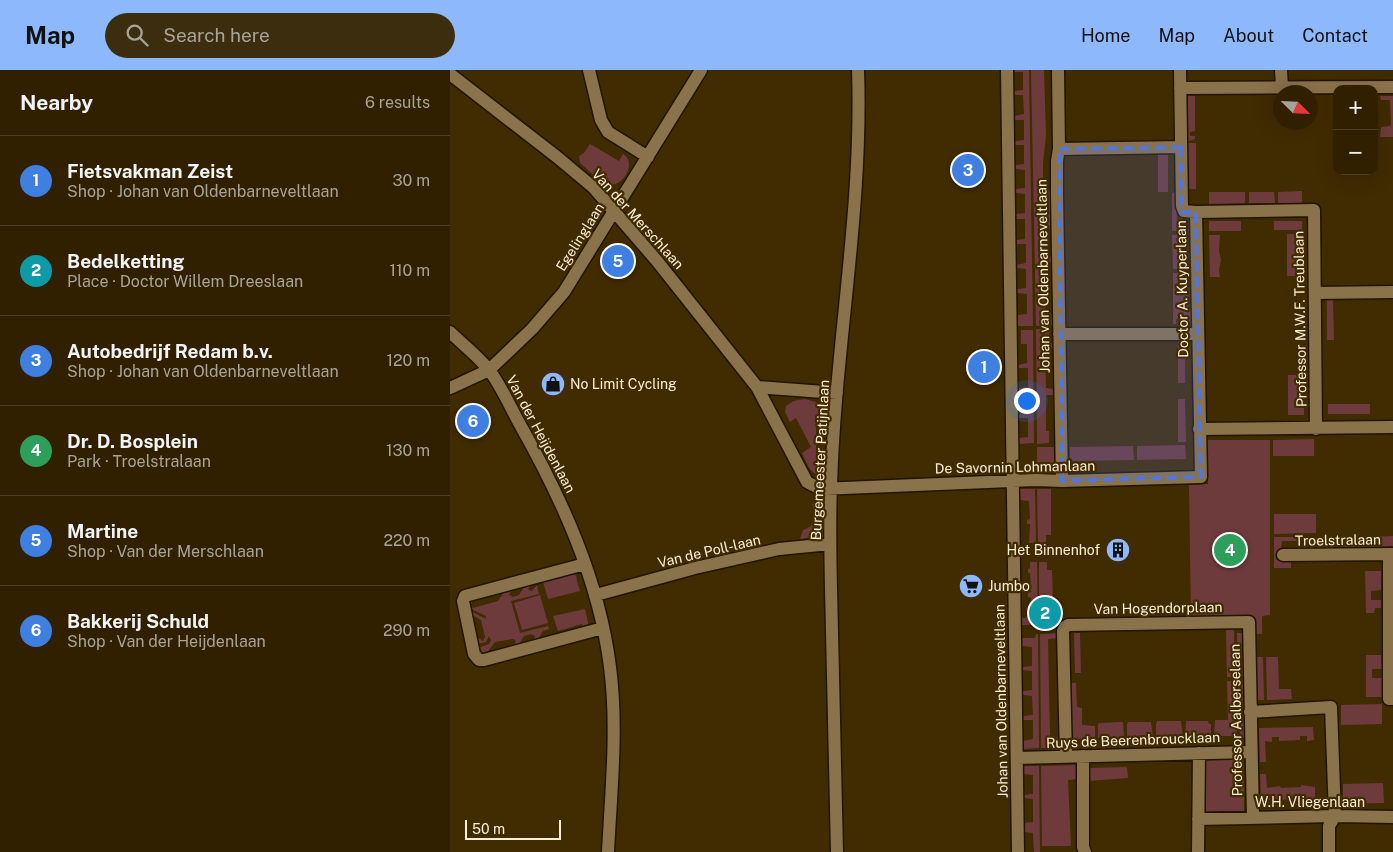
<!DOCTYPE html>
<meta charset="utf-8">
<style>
:root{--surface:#312000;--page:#3d2d0f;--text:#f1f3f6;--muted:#a8a399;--line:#4c3e22;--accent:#8db9fc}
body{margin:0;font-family:"Public Sans",sans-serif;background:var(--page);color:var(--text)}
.controls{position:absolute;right:15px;top:15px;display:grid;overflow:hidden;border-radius:10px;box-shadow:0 5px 20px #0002}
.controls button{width:45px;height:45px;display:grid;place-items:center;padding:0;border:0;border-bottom:1px solid var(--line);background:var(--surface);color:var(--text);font:25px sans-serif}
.compass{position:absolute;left:823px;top:15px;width:45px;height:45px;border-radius:50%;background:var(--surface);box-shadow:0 5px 20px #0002;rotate:114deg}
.scale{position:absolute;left:15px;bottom:12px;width:96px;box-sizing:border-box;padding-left:5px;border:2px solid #fceed8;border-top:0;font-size:14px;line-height:18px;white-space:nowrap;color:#fceed8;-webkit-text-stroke:4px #412b00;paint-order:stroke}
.you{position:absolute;left:576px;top:330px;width:18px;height:18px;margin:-12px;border:4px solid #fff;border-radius:50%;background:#1a73e8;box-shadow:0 0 0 8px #1a73e833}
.badge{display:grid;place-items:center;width:32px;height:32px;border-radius:50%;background:var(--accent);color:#fff;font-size:16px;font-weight:700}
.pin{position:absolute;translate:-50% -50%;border:2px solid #fff;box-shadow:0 1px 5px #0006}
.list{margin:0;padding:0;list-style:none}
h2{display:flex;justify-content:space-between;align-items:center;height:65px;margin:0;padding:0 20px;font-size:21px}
h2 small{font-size:16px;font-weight:400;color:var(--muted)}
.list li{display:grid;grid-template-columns:32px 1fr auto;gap:15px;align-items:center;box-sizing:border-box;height:90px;padding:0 20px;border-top:1px solid var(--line)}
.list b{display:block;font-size:19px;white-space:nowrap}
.list p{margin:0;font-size:16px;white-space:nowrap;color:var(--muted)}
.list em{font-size:16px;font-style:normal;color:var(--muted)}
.icon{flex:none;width:28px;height:28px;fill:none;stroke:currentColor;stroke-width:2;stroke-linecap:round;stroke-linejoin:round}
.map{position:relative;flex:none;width:943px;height:782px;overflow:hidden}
header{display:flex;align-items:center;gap:30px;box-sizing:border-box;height:70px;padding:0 25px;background:var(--accent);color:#111}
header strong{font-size:24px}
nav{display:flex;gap:28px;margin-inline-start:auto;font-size:18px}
.search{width:350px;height:45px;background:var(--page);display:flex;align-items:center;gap:12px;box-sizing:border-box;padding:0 18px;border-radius:28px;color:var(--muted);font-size:19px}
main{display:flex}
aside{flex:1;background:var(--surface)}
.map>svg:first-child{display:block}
.green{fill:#6e3b3c}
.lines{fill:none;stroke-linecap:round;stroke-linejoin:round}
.street-casing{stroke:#211502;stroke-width:15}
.street{stroke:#8a724a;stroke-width:12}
.marked{fill:#5576d8;fill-opacity:0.2;stroke:#5576d8;stroke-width:4;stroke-dasharray:10 6;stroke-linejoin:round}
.labels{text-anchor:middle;stroke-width:4.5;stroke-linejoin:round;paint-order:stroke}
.street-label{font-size:14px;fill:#fceed8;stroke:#412b00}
.poi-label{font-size:14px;fill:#fceed8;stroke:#412b00;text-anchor:start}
</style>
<header>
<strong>Map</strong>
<div class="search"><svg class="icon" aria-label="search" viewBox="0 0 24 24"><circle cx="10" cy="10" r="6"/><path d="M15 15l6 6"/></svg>Search here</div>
<nav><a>Home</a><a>Map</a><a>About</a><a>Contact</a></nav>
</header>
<main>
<aside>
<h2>Nearby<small>6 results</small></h2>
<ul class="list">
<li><span class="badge" style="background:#3f7fe0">1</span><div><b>Fietsvakman Zeist</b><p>Shop · Johan van Oldenbarneveltlaan</p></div><em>30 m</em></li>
<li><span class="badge" style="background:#0f9aa8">2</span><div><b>Bedelketting</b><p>Place · Doctor Willem Dreeslaan</p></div><em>110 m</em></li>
<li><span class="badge" style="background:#3f7fe0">3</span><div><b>Autobedrijf Redam b.v.</b><p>Shop · Johan van Oldenbarneveltlaan</p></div><em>120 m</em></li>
<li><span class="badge" style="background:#2e9e5b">4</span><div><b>Dr. D. Bosplein</b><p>Park · Troelstralaan</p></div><em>130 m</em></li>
<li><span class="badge" style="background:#3f7fe0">5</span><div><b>Martine</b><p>Shop · Van der Merschlaan</p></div><em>220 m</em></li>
<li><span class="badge" style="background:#3f7fe0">6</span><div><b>Bakkerij Schuld</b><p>Shop · Van der Heijdenlaan</p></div><em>290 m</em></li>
</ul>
</aside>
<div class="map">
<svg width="943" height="782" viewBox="0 0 943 782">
<rect width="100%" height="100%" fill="#412b00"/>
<path class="green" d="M 563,0 L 579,0 L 583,256 L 567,256 L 567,245 L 577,244 L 577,224 L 567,223 L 567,219 L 576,218 L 576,199 L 567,198 L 566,195 L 576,193 L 576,174 L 567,174 L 566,170 L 575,169 L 575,149 L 566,149 L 566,144 L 575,143 L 575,124 L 566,123 L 566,119 L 575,118 L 575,100 L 565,99 L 565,95 L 574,94 L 574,75 L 565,75 L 565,71 L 574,70 L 574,50 L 565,50 L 564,46 L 574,44 L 573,25 L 565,25 L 564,21 L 573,20 L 573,2 L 564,2 Z
M 581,0 L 594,0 L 596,65 L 593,93 L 593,120 L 601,120 L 602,158 L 594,160 L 594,186 L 602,186 L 602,193 L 594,194 L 595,243 L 603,244 L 603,255 L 586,256 Z
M 736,26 L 745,26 L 745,61 L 740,62 L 740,66 L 745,66 L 745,69 L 739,71 L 736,69 Z
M 930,26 L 943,26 L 943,67 L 930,67 L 931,57 L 941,56 L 940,30 L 931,30 Z
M 736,73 L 746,73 L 746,119 L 737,119 Z
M 140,74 L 169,91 L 173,84 C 188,93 172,119 157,114 C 150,112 136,98 130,93 L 129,86 L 134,83 Z
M 708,83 L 718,83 L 718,122 L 708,122 Z
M 852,121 L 852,133 L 828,133 L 828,122 Z
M 726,122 L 727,152 L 737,152 L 737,159 L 741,159 L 741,161 L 722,161 L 722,123 Z
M 759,122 L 795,122 L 795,133 L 759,134 Z
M 799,122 L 824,122 L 825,133 L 799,133 Z
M 759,151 L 791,151 L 791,161 L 759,161 Z
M 824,151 L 852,151 L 852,160 L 824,160 Z
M 837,164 L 852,164 L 853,206 L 837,206 Z
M 722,165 L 735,165 L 736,199 L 723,199 Z
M 759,165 L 770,165 L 769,181 L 771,190 L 769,200 L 770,207 L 760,207 Z
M 723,203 L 738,203 L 738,240 L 741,240 L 742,254 L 731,254 L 730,249 L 726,249 L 726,254 L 723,254 Z
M 877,230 L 883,230 L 884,270 L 877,270 Z
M 586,259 L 599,259 L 599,273 L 604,273 L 603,278 L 595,279 L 596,318 L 604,319 L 604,325 L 596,325 L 596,361 L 599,361 L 599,373 L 587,374 Z
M 571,260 L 583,260 L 584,373 L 569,374 L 569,368 L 578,367 L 578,348 L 569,348 L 568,344 L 578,342 L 578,323 L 568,323 L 569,318 L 578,317 L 578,298 L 569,298 L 568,295 L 577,293 L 577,274 L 571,274 Z
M 728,270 L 735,270 L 735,313 L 728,313 Z
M 838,305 L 854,305 L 854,345 L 838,345 Z
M 355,329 L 369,333 L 374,339 L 375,348 L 366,348 L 366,390 L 377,391 L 376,405 C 360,407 358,395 352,383 L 361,377 L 346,348 L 340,352 L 335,342 L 336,336 C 342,331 347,330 355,329 Z
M 728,329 L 735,329 L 736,372 L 728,372 Z
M 878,334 L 920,334 L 920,344 L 878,344 Z
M 864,369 L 864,386 L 823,386 L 823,370 Z
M 757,370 L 820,370 L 820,545 L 812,546 L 812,564 L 803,564 L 802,546 L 741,547 L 739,415 L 758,414 Z
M 735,375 L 736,389 L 687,390 L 687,376 Z
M 683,376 L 684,390 L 620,391 L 620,377 Z
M 587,377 L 605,377 L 606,401 L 587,401 Z
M 569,419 L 585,419 L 586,473 L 579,473 L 580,454 L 577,454 L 577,450 L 580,449 L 579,431 L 570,430 Z
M 587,419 L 601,419 L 601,465 L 596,465 L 596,473 L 588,473 Z
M 370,430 L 377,445 L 375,460 L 368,466 L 350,469 L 353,460 C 368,455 367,446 362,434 Z
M 824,444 L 866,444 L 866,463 L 824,464 Z
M 914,466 L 914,477 L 898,477 L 897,480 L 888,480 L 888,467 Z
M 943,466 L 943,476 L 917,477 L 917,467 Z
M 824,467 L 885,467 L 885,480 L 868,480 L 867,471 L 832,471 L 831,480 L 826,482 L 826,490 L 841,490 L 841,498 L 824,498 Z
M 580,492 L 587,492 L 588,560 L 586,560 L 585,555 L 572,555 L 572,548 L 582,547 L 581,528 L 578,527 L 578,523 L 581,522 L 580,503 L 578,503 L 578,499 L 580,498 Z
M 589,492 L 597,492 L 597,500 L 602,500 L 603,533 L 589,525 Z
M 915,501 L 931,501 L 931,520 L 921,521 L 921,530 L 931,530 L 931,538 L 925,538 L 924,543 L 916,543 Z
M 125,503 L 130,521 L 98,529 L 93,512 Z
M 82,512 L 78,520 L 82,521 L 87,515 L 89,524 L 61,531 L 70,563 L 98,556 L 99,559 L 93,561 L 87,571 L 83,572 L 85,566 L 81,564 L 74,566 L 68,576 L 63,577 L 66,571 L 63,569 L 45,572 L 36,584 L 31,584 L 28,578 L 39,574 L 41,570 L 39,566 L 36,572 L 28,574 L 27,567 L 33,571 L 35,567 L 31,550 L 19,543 L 19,540 L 36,549 L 36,546 L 17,537 L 18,533 L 22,529 L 24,529 L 20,535 L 23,538 L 48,531 L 56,519 L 62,518 L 59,525 L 63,527 L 69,525 L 76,514 Z
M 90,525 L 98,553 L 72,560 L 64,533 Z
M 594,529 L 603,535 L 603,537 L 597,538 L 598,560 L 590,560 L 589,530 Z
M 135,539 L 139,557 L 133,560 L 132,554 L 108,561 L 103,546 Z
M 776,559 L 784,559 L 785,607 L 777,607 Z
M 608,563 L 608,568 L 598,569 L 600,666 L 610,668 L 610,678 L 591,678 L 590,564 Z
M 624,563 L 630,563 L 631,603 L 625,603 Z
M 787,563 L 794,563 L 795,607 L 788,607 Z
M 586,564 L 588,564 L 589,678 L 573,679 L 573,671 L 583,669 L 583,650 L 573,650 L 574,646 L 583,645 L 582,626 L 573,625 L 573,621 L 582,620 L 582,601 L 572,600 L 573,597 L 582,596 L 582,577 L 572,576 L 572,568 L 585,568 Z
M 916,585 L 931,585 L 932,599 L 922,599 L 922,608 L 932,608 L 932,627 L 916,627 Z
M 804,587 L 813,587 L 814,630 L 805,630 Z
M 816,587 L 828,587 L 829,619 L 841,619 L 842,629 L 817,630 Z
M 777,611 L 785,611 L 787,666 L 764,666 L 765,650 L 778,650 Z
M 788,611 L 795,611 L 796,668 L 790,668 Z
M 621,613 L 626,613 L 627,637 L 632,638 L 632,655 L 645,656 L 645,669 L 622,669 Z
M 932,634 L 932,654 L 891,655 L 891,635 Z
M 707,651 L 731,651 L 733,667 L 706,667 L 706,654 Z
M 736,651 L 758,651 L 759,654 L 761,654 L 761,666 L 735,667 Z
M 673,652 L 674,668 L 648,668 L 648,655 L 649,653 Z
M 678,652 L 701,652 L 703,667 L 677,668 L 677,654 Z
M 863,657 L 864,670 L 857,671 L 857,666 L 850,666 L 850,670 L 829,671 L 829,667 L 822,667 L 822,672 L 815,671 L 816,692 L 810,692 L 809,658 Z
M 753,689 L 793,689 L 794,714 L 792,715 L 794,717 L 794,743 L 752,744 Z
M 627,695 L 627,709 L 618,710 L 621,776 L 592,776 L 591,696 Z
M 573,696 L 589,696 L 590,782 L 584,782 L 583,763 L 574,762 L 574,753 L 583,752 L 583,729 L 574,728 L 574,725 L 583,724 L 583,705 L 573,704 Z
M 677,697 L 678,708 L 638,711 L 638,698 Z
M 810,704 L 816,704 L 817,718 L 830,716 L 831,718 L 851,717 L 851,715 L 865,717 L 865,729 L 811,730 Z
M 933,713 L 934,733 L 893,734 L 893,714 Z"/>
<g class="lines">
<g class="street-casing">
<path id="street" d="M 139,0 L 151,50 L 158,62 L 198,87
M 557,0 L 568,782
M 608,0 L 609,79 L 607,91 L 607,125 L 612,411
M 831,0 L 832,18
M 0,4 L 107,87 L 144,118 L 207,191 L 307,317 L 357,412 L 370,419 L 586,410 L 612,411 L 751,407 L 746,142 L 734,141 L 732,136 L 730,0
M 730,18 L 943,17
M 609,79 L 731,77
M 746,142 L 864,140 L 866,359
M 865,223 L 943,222
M 0,262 C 12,274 27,285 38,299 C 48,310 60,336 68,351 C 111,427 149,509 160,597 C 168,658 161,721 158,782
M 609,264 L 747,264
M 307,317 L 387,323
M 0,318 L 39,300 L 82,259 L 114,222 L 251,0
M 749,359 L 943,357
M 939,484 L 939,629 L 943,629
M 833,485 L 943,484
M 135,494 L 15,526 L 13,531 L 24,584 L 29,590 L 34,590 L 153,558
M 146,525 L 245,498 L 329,479 L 380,474
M 800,642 L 881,637 L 885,746 L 879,756 L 879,782
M 633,686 L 633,777 L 635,782
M 616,687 L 613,561 L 615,557 L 618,555 L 799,552 L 803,748
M 567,688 L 800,682
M 748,749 L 885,746 L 943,747
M 387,782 C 385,709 384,635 382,562 C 381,513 379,464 381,416 C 385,277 413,140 408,0
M 748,782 L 749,683"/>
</g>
<use href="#street" class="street"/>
</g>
<path class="marked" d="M 731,77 L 732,142 L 746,142 L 751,407 L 612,411 L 609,79 Z"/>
<defs>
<g id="shop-disc" transform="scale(1.25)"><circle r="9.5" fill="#8db9fc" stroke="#412b00"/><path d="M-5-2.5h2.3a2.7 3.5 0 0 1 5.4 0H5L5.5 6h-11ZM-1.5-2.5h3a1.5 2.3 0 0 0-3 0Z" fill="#111"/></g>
<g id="building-disc" transform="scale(1.25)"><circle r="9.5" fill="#8db9fc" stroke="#412b00"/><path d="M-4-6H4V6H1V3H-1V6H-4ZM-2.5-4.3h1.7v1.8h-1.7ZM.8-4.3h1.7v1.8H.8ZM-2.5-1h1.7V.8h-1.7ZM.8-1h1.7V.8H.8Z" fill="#111"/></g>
<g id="supermarket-disc" transform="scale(1.25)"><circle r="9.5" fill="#8db9fc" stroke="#412b00"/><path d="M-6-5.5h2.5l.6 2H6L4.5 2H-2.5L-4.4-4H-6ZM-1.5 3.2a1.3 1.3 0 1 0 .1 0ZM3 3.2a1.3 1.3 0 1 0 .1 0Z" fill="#111"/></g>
</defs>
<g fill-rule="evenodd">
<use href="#shop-disc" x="103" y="314"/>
<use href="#building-disc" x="668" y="480"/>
<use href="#supermarket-disc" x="521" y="516"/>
</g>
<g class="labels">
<g class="street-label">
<text transform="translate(188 149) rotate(48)" y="5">Van der Merschlaan</text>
<text transform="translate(130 167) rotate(-58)" y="5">Egelinglaan</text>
<text transform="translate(593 206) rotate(-91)" y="5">Johan van Oldenbarneveltlaan</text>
<text transform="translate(732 219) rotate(-91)" y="5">Doctor A. Kuyperlaan</text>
<text transform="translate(850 249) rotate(-91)" y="5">Professor M.W.F. Treublaan</text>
<text transform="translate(91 364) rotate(62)" y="5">Van der Heijdenlaan</text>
<text transform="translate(370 390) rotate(-87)" y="5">Burgemeester Patijnlaan</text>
<text transform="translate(565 397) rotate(-1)" y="5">De Savornin Lohmanlaan</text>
<text transform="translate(888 470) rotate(-1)" y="5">Troelstralaan</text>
<text transform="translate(259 481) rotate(-13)" y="5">Van de Poll-laan</text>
<text transform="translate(708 538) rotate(-1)" y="5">Van Hogendorplaan</text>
<text transform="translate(551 631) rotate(-91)" y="5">Johan van Oldenbarneveltlaan</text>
<text transform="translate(786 650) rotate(-91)" y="5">Professor Aalberselaan</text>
<text transform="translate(683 670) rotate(-2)" y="5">Ruys de Beerenbroucklaan</text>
<text x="860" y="737">W.H. Vliegenlaan</text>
</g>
<g class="poi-label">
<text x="120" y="319">No Limit Cycling</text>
<text x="650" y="485" text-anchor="end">Het Binnenhof</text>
<text x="538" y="521">Jumbo</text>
</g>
</g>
</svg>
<div class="controls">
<button>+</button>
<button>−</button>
</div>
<svg class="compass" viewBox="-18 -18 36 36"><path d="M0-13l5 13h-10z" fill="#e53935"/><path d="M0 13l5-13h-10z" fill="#a8a399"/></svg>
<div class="scale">50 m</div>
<div class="you"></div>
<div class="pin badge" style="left:534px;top:297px;background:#3f7fe0">1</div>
<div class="pin badge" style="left:595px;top:543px;background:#0f9aa8">2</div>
<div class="pin badge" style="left:518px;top:100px;background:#3f7fe0">3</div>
<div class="pin badge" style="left:780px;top:480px;background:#2e9e5b">4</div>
<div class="pin badge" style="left:168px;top:191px;background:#3f7fe0">5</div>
<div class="pin badge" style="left:23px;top:351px;background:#3f7fe0">6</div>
</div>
</main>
